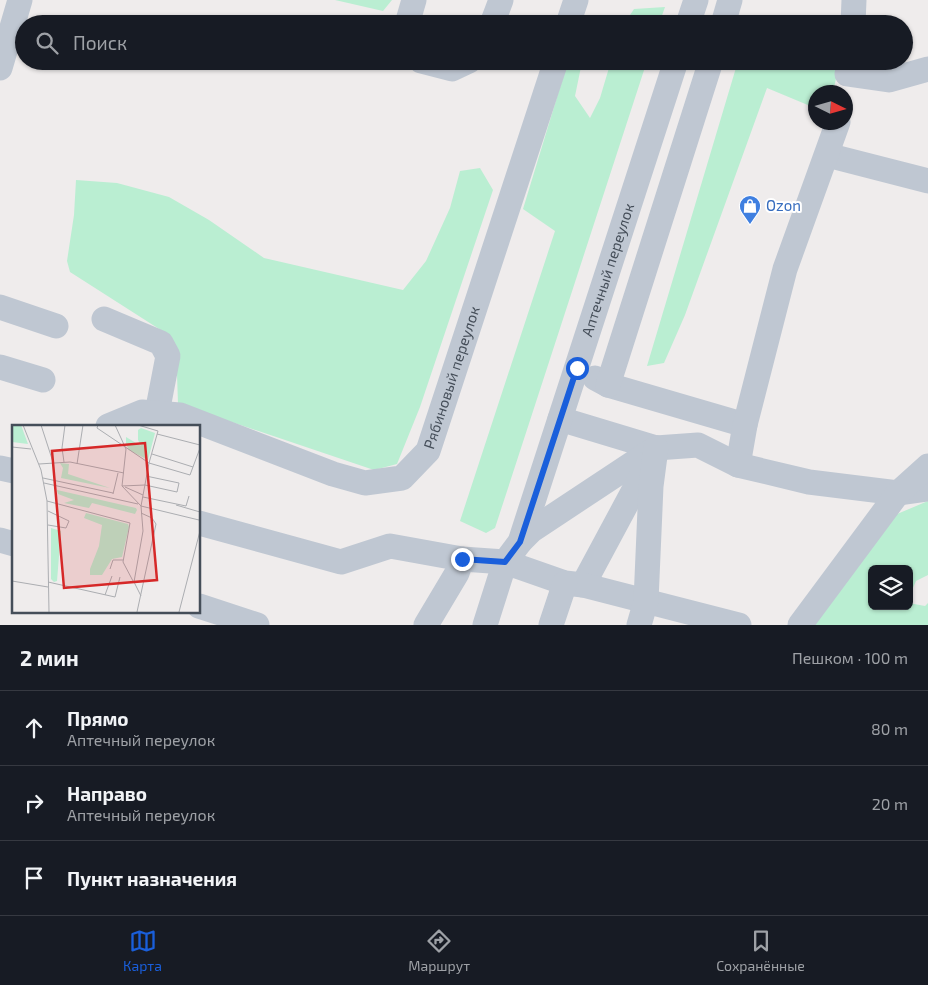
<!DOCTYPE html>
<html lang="ru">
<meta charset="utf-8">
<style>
:root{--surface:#171b24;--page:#20242c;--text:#f1f3f6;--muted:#9ea1a6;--line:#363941;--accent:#1a5fdb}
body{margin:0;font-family:"Exo 2",sans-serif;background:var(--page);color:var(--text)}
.controls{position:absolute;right:15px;bottom:15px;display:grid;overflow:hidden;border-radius:8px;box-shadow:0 1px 4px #0004}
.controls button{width:45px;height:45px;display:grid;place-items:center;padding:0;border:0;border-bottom:1px solid var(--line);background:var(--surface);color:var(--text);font:25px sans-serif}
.compass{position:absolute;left:808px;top:85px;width:45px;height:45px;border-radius:50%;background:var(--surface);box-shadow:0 1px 4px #0004;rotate:95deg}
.stop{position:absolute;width:15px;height:15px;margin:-11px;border:4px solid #1a5fdb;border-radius:50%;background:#fff}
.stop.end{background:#1a5fdb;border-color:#fff;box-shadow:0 1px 5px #0008}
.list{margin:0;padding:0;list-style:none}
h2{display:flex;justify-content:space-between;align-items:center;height:65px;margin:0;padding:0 20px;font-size:21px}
h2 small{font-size:16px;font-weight:400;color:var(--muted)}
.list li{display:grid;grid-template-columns:32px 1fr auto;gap:15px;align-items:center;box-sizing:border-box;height:75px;padding:0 20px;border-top:1px solid var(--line)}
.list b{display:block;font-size:19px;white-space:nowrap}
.list p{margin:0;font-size:16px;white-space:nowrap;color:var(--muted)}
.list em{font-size:16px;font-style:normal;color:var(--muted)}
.icon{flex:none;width:28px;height:28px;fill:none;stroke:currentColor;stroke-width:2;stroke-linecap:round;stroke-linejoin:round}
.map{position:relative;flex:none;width:928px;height:625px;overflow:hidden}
.search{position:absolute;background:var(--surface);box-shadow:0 1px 4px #0004;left:15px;right:15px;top:15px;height:55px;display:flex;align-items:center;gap:12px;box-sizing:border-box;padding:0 18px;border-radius:28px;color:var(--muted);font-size:19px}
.sheet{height:290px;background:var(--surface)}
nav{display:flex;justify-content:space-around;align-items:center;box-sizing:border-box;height:70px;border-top:1px solid var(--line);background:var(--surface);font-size:14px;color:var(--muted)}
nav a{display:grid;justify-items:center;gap:2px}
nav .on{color:var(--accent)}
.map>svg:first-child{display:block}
.green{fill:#baeed2}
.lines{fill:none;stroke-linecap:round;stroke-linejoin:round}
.minor{stroke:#bfc7d2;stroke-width:25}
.route{stroke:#1a5fdb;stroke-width:6}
.labels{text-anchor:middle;stroke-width:4;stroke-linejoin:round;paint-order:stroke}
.shop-label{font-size:15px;fill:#366cbe;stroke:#fff;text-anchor:start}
.street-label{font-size:15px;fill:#454e59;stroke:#fff}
.inset-road{fill:none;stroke:#abadb1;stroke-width:1}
.view{fill:#d62828;fill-opacity:0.15;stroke:#d62828;stroke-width:2.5}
.inset-edge{fill:none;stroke:#454e59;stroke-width:2.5}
</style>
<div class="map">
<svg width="928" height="625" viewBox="0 0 928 625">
<rect width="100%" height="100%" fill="#efecec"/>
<path class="green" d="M 335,0 L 392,0 L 383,11 Z
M 665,7 L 659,24 L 624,24 L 634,9 Z
M 568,61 L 582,62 L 575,96 L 590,118 L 600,98 L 611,61 L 647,61 L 495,528 L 486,533 L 460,521 L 555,231 L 523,209 Z
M 738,61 L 801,61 L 811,64 L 813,61 L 840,61 L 833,92 L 816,92 L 815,108 L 767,88 L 685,315 L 664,363 L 647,366 Z
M 480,168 L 493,190 L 420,407 L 397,464 L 374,470 L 178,404 L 177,374 L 167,334 L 70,272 L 67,261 L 74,215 L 76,180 L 117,183 L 169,197 L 209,220 L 264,258 L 403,290 L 426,261 L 450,208 L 460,171 Z
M 928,501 L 928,575 L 916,581 L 909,597 L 909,569 L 872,569 L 872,606 L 909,606 L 909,603 L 925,606 L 928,603 L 928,625 L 812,625 L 890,517 Z"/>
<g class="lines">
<g class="minor">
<path d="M 407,24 L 414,0"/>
<path d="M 492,24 L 501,0"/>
<path d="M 568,24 L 576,0"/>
<path d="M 688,24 L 696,0"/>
<path d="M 723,24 L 730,0"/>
<path d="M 853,24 L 854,0"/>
<path d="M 421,61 L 452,69 L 469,61"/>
<path d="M 0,68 L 20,0"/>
<path d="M 847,74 L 889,80 L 928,69"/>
<path d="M 827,155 L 928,181"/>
<path d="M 0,307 L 56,326"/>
<path d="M 104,319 L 161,343 L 168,356 L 157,413"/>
<path d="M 0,367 L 43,380"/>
<path d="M 595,378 L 608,385 L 745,425"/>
<path d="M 608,385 L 711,61"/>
<path d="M 560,419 L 656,448"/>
<path id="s1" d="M 108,426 L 142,412 L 180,415 L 333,474 L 365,483 L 402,478 L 428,451 L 556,61"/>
<path d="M 738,465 L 745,425 L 785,269 L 838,122"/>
<path d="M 0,468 L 14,471"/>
<path id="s2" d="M 199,523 L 341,562 L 390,546 L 462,559 L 505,562 L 520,542 L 676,61"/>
<path d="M 0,540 L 14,544"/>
<path d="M 520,542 L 532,530 L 656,448 L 698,445 L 738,465 L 809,482 L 898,493 L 928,489"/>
<path d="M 583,585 L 649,462"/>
<path d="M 199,606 L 257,625"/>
<path d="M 426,625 L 457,573 L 462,559"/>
<path d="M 485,625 L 505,562 L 565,583 L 583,585 L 739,625"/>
<path d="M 551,625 L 565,583"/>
<path d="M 639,625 L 646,601 L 651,486 L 656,448"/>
<path d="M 800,625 L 898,493 L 928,466"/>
</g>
</g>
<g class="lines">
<path class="route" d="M 462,559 L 505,562 L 520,542 L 577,368"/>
</g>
<defs>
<g id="shop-pin" transform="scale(1.125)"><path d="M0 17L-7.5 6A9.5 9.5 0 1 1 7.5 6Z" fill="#3f7fe0" stroke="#fff"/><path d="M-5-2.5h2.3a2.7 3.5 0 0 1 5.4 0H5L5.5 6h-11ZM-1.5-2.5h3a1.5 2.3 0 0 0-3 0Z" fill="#fff"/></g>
</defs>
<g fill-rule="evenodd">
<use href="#shop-pin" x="750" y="206"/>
</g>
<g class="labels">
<g class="shop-label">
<text x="766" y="211">Ozon</text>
</g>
<g class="street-label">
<text dy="5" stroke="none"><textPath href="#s2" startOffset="626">Аптечный переулок</textPath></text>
<text dy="5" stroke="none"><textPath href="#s1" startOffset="424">Рябиновый переулок</textPath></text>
</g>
</g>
<g transform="translate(12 425)">
<rect width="188" height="188" fill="#efecec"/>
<path d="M 0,0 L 9,0 L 16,19 L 0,17 ZM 129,3 L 143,8 L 136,35 L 117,25 L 114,19 L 114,12 L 129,21 L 126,15 L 126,5 ZM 48,38 L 57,39 L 56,49 L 98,63 L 49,53 L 51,43 ZM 45,65 L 124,83 L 125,85 L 123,89 L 80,78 L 77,83 L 52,78 L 62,75 L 46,69 ZM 74,88 L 116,99 L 117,102 L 110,132 L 100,134 L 90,150 L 78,150 L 78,144 L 87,121 L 90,100 L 72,93 ZM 39,103 L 49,106 L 45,156 L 42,157 L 39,154 Z" fill="#baeed2"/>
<path class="inset-road" d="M 11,0 L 29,45 L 35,76 L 37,187M 29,0 L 41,37M 86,0 L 85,3 L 137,38 L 129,81 L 187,95M 103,0 L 114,24 L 110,61 L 129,81 L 131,106 L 122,157 L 129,171M 126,0 L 146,6 L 137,38 L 178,50 L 188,23M 145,9 L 188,20M 0,22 L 19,24M 140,29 L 181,42M 52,37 L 50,23 L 53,0M 27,39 L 58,37 L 112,48M 65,39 L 71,0M 31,53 L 101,68M 32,58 L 126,79M 110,61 L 133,60 L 165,67 L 167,58 L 134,51M 113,62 L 131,70M 101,69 L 106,48M 131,72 L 174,81 L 177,71M 35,76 L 118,98 L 111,137 L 121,156M 164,80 L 188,87M 36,86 L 57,96 L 54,103 L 36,100M 98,144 L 101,135 L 111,135M 0,156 L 36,162M 36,157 L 103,172 L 108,152M 93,170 L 100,151M 125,187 L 144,99 L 140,93 L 129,88M 167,187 L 188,106"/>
<path class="view" d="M 133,18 L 145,155 L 52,163 L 40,26 Z"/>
<rect width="188" height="188" class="inset-edge"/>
</g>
</svg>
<div class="controls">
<button><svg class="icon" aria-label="layers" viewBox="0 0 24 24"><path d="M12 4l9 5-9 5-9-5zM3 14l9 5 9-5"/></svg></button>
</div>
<svg class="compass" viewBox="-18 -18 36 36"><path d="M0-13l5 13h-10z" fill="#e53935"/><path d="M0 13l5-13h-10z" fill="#9ea1a6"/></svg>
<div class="stop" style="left:577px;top:368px"></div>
<div class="stop end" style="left:462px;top:559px"></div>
<div class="search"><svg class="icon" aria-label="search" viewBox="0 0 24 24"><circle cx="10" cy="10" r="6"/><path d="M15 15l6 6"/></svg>Поиск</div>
</div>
<section class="sheet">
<h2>2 мин<small>Пешком · 100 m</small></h2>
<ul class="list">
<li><svg class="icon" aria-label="ahead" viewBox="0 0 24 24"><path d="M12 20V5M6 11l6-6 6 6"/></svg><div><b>Прямо</b><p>Аптечный переулок</p></div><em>80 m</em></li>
<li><svg class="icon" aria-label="right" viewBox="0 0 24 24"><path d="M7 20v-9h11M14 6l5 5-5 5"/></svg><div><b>Направо</b><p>Аптечный переулок</p></div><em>20 m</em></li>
<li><svg class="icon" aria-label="arrive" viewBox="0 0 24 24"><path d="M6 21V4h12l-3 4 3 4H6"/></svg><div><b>Пункт назначения</b></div></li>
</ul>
</section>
<nav>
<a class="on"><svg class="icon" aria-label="map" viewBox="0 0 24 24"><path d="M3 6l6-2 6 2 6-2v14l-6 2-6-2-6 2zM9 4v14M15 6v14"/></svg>Карта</a>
<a><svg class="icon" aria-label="directions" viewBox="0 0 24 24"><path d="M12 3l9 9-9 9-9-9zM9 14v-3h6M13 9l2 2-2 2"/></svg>Маршрут</a>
<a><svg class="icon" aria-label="saved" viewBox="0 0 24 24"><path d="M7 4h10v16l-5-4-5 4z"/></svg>Сохранённые</a>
</nav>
